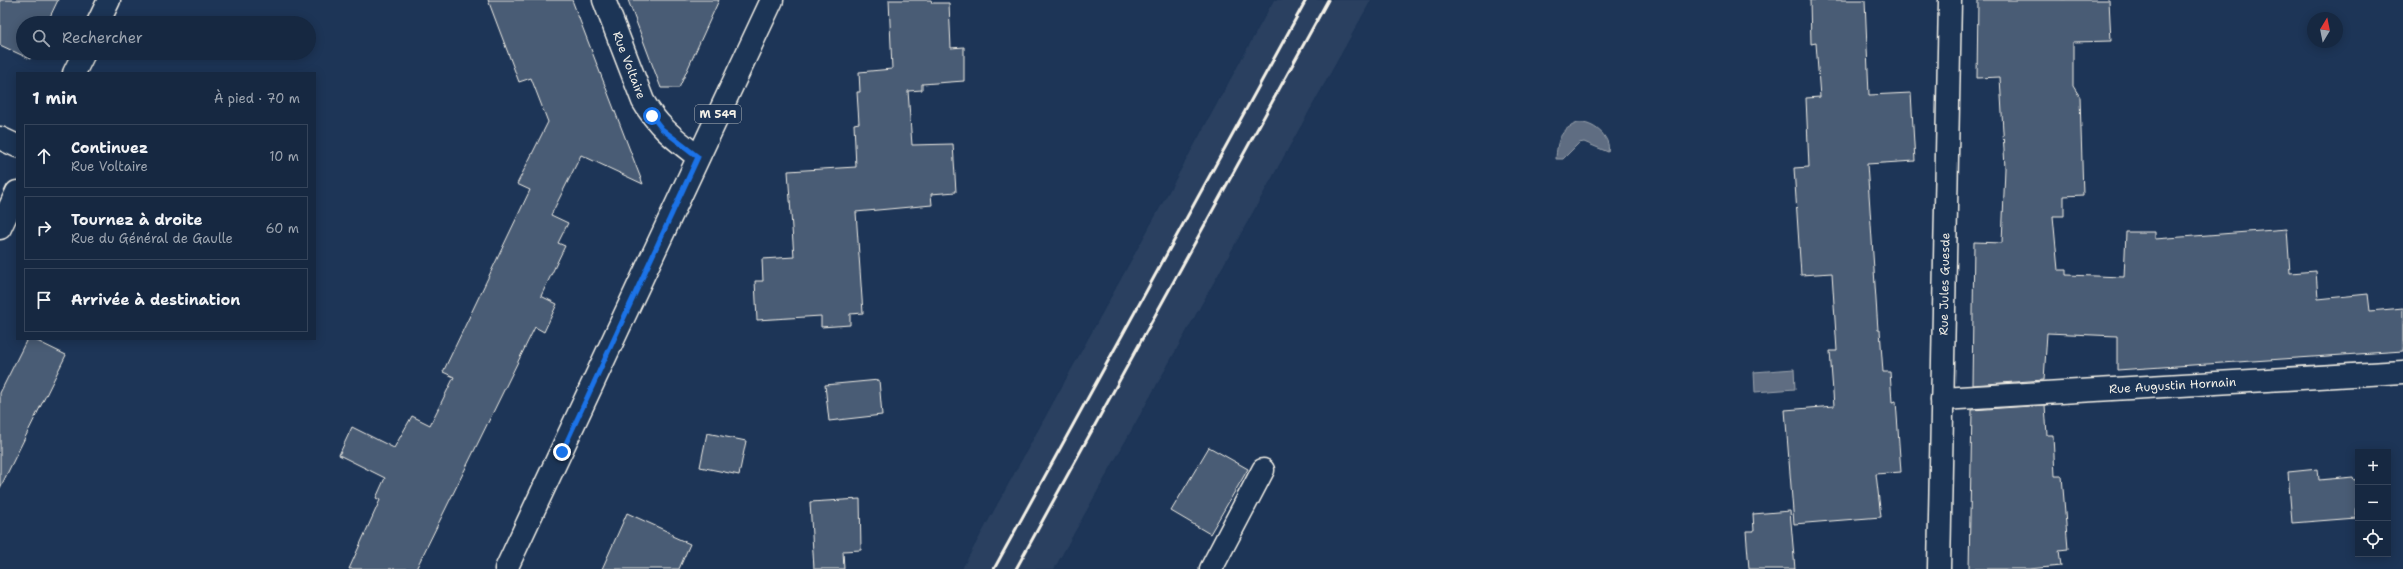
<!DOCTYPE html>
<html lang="fr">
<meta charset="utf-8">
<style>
:root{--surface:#162841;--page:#23344c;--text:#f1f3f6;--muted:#9ea6b1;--line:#35445a}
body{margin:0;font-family:"Shantell Sans",sans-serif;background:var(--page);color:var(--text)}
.controls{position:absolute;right:12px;bottom:12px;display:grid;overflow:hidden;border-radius:0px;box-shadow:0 2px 10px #0003}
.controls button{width:36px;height:36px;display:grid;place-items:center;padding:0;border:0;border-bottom:1px solid var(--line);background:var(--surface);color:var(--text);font:20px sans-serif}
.compass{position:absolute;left:2307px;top:12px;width:36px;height:36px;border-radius:50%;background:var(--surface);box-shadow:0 2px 10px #0003;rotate:10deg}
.stop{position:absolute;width:12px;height:12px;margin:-9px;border:3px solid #1a73e8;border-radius:50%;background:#fff}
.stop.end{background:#1a73e8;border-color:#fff;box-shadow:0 1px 4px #0008}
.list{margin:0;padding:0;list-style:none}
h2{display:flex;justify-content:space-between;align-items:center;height:52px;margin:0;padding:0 16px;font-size:17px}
h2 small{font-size:13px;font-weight:400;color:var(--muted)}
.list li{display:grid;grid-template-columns:26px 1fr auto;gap:12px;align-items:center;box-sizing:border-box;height:64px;margin:0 8px 8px;padding:0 8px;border:1px solid var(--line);border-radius:0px}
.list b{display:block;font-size:15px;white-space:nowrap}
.list p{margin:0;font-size:13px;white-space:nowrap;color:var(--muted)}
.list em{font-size:13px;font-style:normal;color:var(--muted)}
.icon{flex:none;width:22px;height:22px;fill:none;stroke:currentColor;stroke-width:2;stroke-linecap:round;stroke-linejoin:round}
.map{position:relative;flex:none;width:2403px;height:569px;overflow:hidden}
.search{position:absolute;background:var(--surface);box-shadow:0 2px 10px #0003;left:16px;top:16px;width:300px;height:44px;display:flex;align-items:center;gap:10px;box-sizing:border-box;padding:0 14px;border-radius:22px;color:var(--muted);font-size:15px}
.panel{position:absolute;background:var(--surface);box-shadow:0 2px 10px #0003;left:16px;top:72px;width:300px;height:268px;border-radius:0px}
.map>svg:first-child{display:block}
.built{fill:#2a4060}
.water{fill:#5e6d82;stroke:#9aa2ab}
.building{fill:#485b74;stroke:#f4f1e8}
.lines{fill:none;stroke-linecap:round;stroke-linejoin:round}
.minor-casing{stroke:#f4f1e8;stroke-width:25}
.major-casing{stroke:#f4f1e8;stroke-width:25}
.minor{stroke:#1d3557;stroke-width:22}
.major{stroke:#1d3557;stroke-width:22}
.rail{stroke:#f4f1e8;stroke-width:3}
.route{stroke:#1a73e8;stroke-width:5}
.labels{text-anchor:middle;stroke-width:3.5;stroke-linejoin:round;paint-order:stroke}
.shield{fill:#1d3557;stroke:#b4b9bc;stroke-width:1}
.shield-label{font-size:11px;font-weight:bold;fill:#f4f1e8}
.street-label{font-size:12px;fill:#f4f1e8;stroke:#1d3557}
</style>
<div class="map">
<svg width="2403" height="569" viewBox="0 0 2403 569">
<rect width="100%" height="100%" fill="#1d3557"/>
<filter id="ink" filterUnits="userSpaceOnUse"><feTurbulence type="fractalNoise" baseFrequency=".025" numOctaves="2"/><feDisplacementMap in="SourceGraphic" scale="8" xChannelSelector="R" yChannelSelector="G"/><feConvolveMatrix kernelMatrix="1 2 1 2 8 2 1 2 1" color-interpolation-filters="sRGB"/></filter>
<g filter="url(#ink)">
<path class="built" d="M 1274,0 L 1371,0 L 1054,569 L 962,569 Z"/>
<path class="water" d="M 1578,123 C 1592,121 1612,137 1608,152 L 1584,142 L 1579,143 L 1563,159 L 1556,159 C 1557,141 1560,129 1578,123 Z
M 1794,369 L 1795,389 L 1755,392 L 1754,372 Z"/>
<path class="building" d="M 0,0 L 58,0 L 47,23 L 23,23 L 23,53 L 33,53 L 30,59 L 0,45 Z
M 488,0 L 572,0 L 643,184 L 581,155 L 551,215 L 568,223 L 558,243 L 565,246 L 541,296 L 557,304 L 544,332 L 535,327 L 416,569 L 349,569 L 380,500 L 376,498 L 385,478 L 339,455 L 352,427 L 394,448 L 412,416 L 430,425 L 454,377 L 443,372 L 530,190 L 517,184 L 548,122 L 531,78 L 519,82 Z
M 628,0 L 719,0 L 679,88 L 661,88 Z
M 889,0 L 931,0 L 932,3 L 949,3 L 951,48 L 964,47 L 964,81 L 922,84 L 922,90 L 908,91 L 912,145 L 953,144 L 956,192 L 931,194 L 932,205 L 856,212 L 863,313 L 850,314 L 850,325 L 821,327 L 821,316 L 757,320 L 755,281 L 763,281 L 762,259 L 794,257 L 788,171 L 856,167 L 854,124 L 859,123 L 857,92 L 860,92 L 859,72 L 892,69 Z
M 1810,0 L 1865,0 L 1869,95 L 1911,93 L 1915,161 L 1867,164 L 1878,330 L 1880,330 L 1883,372 L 1890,372 L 1892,402 L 1896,401 L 1901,472 L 1876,474 L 1881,517 L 1794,524 L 1785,410 L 1834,406 L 1830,351 L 1837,351 L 1832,273 L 1801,275 L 1794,168 L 1809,167 L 1806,98 L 1820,97 L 1816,43 L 1811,44 Z
M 1978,0 L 2109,0 L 2111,41 L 2073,42 L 2073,86 L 2080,97 L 2083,195 L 2064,196 L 2064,216 L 2053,216 L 2058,270 L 2066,270 L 2066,275 L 2124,277 L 2126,232 L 2155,232 L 2155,239 L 2287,229 L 2290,273 L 2316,271 L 2318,299 L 2368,294 L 2370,311 L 2403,308 L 2403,351 L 2117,370 L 2117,336 L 2047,333 L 2044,380 L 1972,385 L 1974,242 L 2002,243 L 2005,168 L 2000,77 L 1977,78 Z
M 27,339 L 33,339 L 66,355 L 0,488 L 0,393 Z
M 879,380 L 882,415 L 829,421 L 825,385 Z
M 2045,405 L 2047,435 L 2053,435 L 2055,476 L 2062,476 L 2068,549 L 2059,550 L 2061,566 L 2029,569 L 1969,569 L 1972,410 Z
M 707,433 L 746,441 L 739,475 L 700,467 Z
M 1209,447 L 1248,469 L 1210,534 L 1171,511 Z
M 2318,469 L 2319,480 L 2353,477 L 2354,480 L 2358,479 L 2356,518 L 2292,523 L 2288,472 Z
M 860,499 L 861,550 L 843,551 L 844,569 L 814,569 L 810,502 Z
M 1790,511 L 1795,569 L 1749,569 L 1746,531 L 1754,531 L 1753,514 Z
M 627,513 L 673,534 L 672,536 L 690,544 L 679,569 L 602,569 Z"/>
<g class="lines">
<g class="minor-casing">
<g id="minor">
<path id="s1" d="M 604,0 L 643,101 C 658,127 675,139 698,157"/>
<path d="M 98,23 L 109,0"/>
<path d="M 74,73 L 84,53"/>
<path d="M 0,138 L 17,146"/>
<path d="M 0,228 L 17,192"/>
<path id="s2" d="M 1942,399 L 2403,372"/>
<path d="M 1211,569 L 1263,470"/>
</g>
</g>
<g class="major-casing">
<g id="major">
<path d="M 506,569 L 772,0"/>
<path id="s3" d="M 1939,569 L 1950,0"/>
</g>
</g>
<use href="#minor" class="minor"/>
<use href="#major" class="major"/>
<path class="rail" d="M 994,569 L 1306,0
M 1016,569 L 1328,0"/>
</g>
</g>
<g class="lines" filter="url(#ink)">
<path class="route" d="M 562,452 L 698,157 L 662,129 L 652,116"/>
</g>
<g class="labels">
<rect class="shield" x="695" y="105" width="46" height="18" rx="3"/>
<g class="shield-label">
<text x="718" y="118">M 549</text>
</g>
<g class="street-label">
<text dy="4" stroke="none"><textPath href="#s1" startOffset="70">Rue Voltaire</textPath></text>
<text dy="4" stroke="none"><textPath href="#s3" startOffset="285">Rue Jules Guesde</textPath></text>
<text dy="4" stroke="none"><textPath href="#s2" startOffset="231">Rue Augustin Hornain</textPath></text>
</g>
</g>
</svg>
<div class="controls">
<button>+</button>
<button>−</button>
<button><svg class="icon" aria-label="locate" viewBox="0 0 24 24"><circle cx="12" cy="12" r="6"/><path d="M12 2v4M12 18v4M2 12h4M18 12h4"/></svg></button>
</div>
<svg class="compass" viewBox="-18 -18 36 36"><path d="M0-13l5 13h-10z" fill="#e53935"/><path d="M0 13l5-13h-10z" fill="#9ea6b1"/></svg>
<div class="stop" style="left:652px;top:116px"></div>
<div class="stop end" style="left:562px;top:452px"></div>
<div class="search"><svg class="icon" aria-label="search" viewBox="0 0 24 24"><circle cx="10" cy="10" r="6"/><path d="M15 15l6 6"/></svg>Rechercher</div>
<section class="panel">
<h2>1 min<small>À pied · 70 m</small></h2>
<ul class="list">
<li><svg class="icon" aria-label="ahead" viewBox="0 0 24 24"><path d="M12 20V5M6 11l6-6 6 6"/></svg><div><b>Continuez</b><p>Rue Voltaire</p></div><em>10 m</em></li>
<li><svg class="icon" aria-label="right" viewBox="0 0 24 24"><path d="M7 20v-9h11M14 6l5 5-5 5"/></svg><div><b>Tournez à droite</b><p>Rue du Général de Gaulle</p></div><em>60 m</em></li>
<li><svg class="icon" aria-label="arrive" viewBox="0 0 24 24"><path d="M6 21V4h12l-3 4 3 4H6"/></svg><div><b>Arrivée à destination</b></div></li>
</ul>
</section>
</div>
